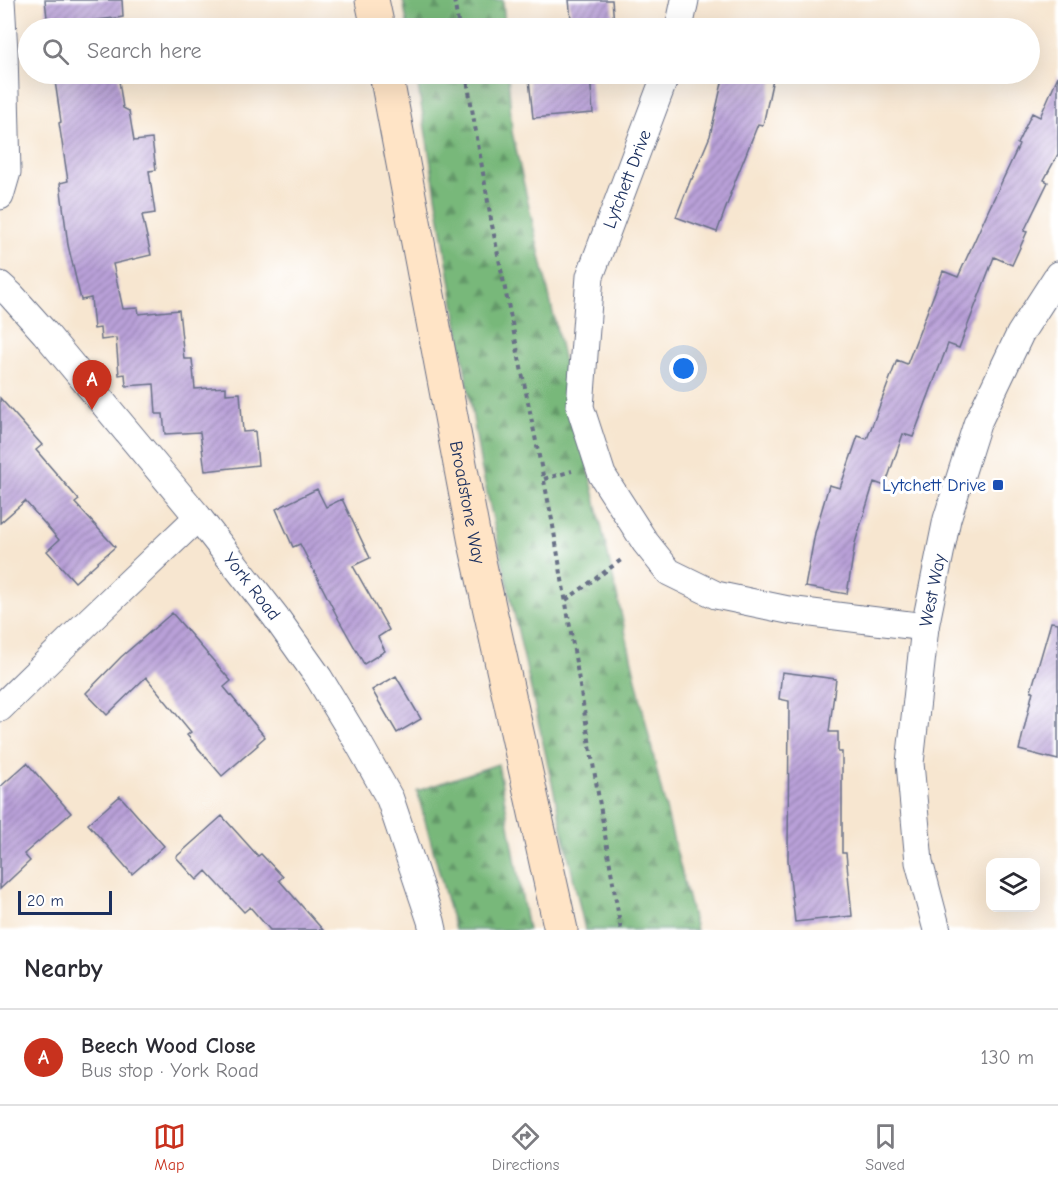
<!DOCTYPE html>
<meta charset="utf-8">
<style>
:root{--surface:#fff;--page:#f7f7f7;--text:#2b2b33;--muted:#7c7c81;--line:#e1e1e2;--accent:#c8321e}
body{margin:0;font-family:"Comic Neue",sans-serif;background:var(--page);color:var(--text)}
.controls{position:absolute;right:18px;bottom:18px;display:grid;overflow:hidden;border-radius:12px;box-shadow:0 6px 24px #0002}
.controls button{width:54px;height:54px;display:grid;place-items:center;padding:0;border:0;border-bottom:2px solid var(--line);background:var(--surface);color:var(--text);font:30px sans-serif}
.scale{position:absolute;left:18px;bottom:15px;width:94px;box-sizing:border-box;padding-left:6px;border:3px solid #1b2f5e;border-top:0;font-size:16px;line-height:21px;white-space:nowrap;color:#1b2f5e;-webkit-text-stroke:4px #fff;paint-order:stroke}
.you{position:absolute;left:684px;top:369px;width:21px;height:21px;margin:-15px;border:4px solid #fff;border-radius:50%;background:#1a73e8;box-shadow:0 0 0 9px #1a73e833}
.badge{display:grid;place-items:center;width:39px;height:39px;border-radius:50%;background:var(--accent);color:#fff;font-size:20px;font-weight:700}
.pin{position:absolute;translate:-50% -50px;filter:drop-shadow(0 2px 3px #0008)}
.pin::after{content:'';position:absolute;top:32px;width:21px;height:18px;background:inherit;clip-path:polygon(0 0,100% 0,50% 100%)}
.list{margin:0;padding:0;list-style:none}
h2{display:flex;justify-content:space-between;align-items:center;height:78px;margin:0;padding:0 24px;font-size:26px}
h2 small{font-size:20px;font-weight:400;color:var(--muted)}
.list li{display:grid;grid-template-columns:39px 1fr auto;gap:18px;align-items:center;box-sizing:border-box;height:96px;padding:0 24px;border-top:2px solid var(--line)}
.list b{display:block;font-size:22px;white-space:nowrap}
.list p{margin:0;font-size:20px;white-space:nowrap;color:var(--muted)}
.list em{font-size:20px;font-style:normal;color:var(--muted)}
.icon{flex:none;width:33px;height:33px;fill:none;stroke:currentColor;stroke-width:2;stroke-linecap:round;stroke-linejoin:round}
.map{position:relative;flex:none;width:1058px;height:930px;overflow:hidden}
.search{position:absolute;background:var(--surface);box-shadow:0 6px 24px #0002;left:18px;right:18px;top:18px;height:66px;display:flex;align-items:center;gap:15px;box-sizing:border-box;padding:0 21px;border-radius:33px;color:var(--muted);font-size:22px}
.sheet{height:174px;background:var(--surface)}
nav{display:flex;justify-content:space-around;align-items:center;box-sizing:border-box;height:84px;border-top:2px solid var(--line);background:var(--surface);font-size:16px;color:var(--muted)}
nav a{display:grid;justify-items:center;gap:3px}
nav .on{color:var(--accent)}
.map>svg:first-child{display:block}
.forest{fill:url(#forest-firs);stroke:#4a746c;stroke-width:1.5}
.building{fill:url(#building-hatch)}
.lines{fill:none;stroke-linecap:round;stroke-linejoin:round}
.street-casing{stroke:#686f86;stroke-width:29}
.secondary-casing{stroke:#686f86;stroke-width:35}
.path{stroke:#686f86;stroke-width:4;stroke-dasharray:4.5 4.5;stroke-linecap:butt}
.street{stroke:#fff;stroke-width:27}
.secondary{stroke:#ffe4c6;stroke-width:33}
.transit-dot{fill:#1a4fb4;stroke:#fff;stroke-width:2}
.labels{text-anchor:middle;stroke-width:6;stroke-linejoin:round;paint-order:stroke}
.street-label{font-size:18px;fill:#1b2f5e;stroke:#fff}
.transit-label{font-size:18px;fill:#164399;stroke:#fff;text-anchor:end}
</style>
<div class="map">
<svg width="1058" height="930" viewBox="0 0 1058 930">
<defs>
<pattern id="forest-firs" width="22" height="20" patternUnits="userSpaceOnUse" patternTransform="scale(1.5)"><rect width="22" height="20" fill="#78b87a"/><path d="M5 1l3.5 6h-7zM16 11l3.5 6h-7z" fill="#629667"/></pattern>
<pattern id="building-hatch" width="6" height="6" patternUnits="userSpaceOnUse" patternTransform="scale(1.5)"><rect width="6" height="6" fill="#b9a0d8"/><path d="M-1 1l2-2M0 6l6-6M5 7l2-2" fill="none" stroke="#9683b2"/></pattern>
</defs>
<rect width="100%" height="100%" fill="#fff"/>
<filter id="ink" filterUnits="userSpaceOnUse"><feTurbulence type="fractalNoise" baseFrequency=".0167" numOctaves="2"/><feDisplacementMap in="SourceGraphic" scale="12" xChannelSelector="R" yChannelSelector="G"/><feConvolveMatrix kernelMatrix="1 2 1 2 8 2 1 2 1" color-interpolation-filters="sRGB"/></filter>
<filter id="wash" filterUnits="userSpaceOnUse"><feTurbulence type="fractalNoise" baseFrequency=".008" numOctaves="4" result="noise"/><feDisplacementMap in="SourceGraphic" scale="24" xChannelSelector="R" yChannelSelector="G"/><feGaussianBlur stdDeviation="1.35" result="paint"/><feColorMatrix in="noise" values="0 0 0 0 0 0 0 0 0 0 0 0 0 0 0 0 0 1.4 0 .05"/><feComposite in="paint" operator="in"/></filter>
<g filter="url(#wash)">
<rect width="100%" height="100%" fill="#f7e6d0"/>
<path class="forest" d="M 403,0 L 503,0 L 505,28 L 408,28 Z
M 416,74 L 508,74 L 512,132 L 660,785 L 696,930 L 585,930 L 481,466 Z
M 498,764 L 528,930 L 455,930 L 417,791 Z"/>
<g id="blocks">
<path class="building" d="M 45,0 L 122,0 L 123,17 L 48,26 Z
M 569,0 L 612,0 L 614,23 L 572,28 Z
M 54,74 L 118,74 L 123,108 L 129,111 L 134,141 L 152,139 L 156,170 L 149,171 L 155,213 L 142,215 L 151,255 L 113,264 L 123,309 L 138,308 L 139,314 L 179,310 L 184,359 L 192,359 L 195,389 L 226,387 L 226,394 L 240,393 L 243,432 L 255,431 L 258,465 L 205,471 L 200,432 L 165,434 L 163,414 L 156,414 L 154,384 L 126,386 L 125,374 L 119,375 L 116,338 L 101,340 L 100,328 L 94,329 L 91,298 L 81,300 L 68,245 L 60,183 L 68,181 L 59,123 L 61,122 Z
M 590,74 L 593,113 L 533,118 L 529,79 Z
M 724,74 L 774,74 L 763,125 L 758,124 L 730,194 L 731,194 L 717,232 L 676,217 L 691,179 L 692,179 L 710,136 Z
M 1058,76 L 1058,154 L 1044,180 L 1048,182 L 1024,231 L 1027,232 L 1012,265 L 994,257 L 959,348 L 948,344 L 913,437 L 903,434 L 885,486 L 874,482 L 855,543 L 847,594 L 805,587 L 815,533 L 829,485 L 840,488 L 858,436 L 867,439 L 897,360 L 907,364 L 943,271 L 958,277 L 988,211 L 1019,145 L 1017,144 L 1032,113 L 1040,117 Z
M 0,398 L 42,445 L 36,450 L 79,500 L 75,503 L 115,547 L 75,582 L 47,551 L 59,540 L 25,501 L 0,523 Z
M 317,489 L 326,507 L 342,499 L 370,558 L 353,566 L 389,630 L 378,637 L 385,651 L 364,664 L 339,620 L 300,544 L 293,547 L 276,509 Z
M 172,613 L 231,681 L 224,687 L 265,737 L 257,744 L 258,745 L 222,776 L 187,735 L 191,732 L 146,677 L 107,715 L 86,693 L 121,657 Z
M 1051,622 L 1058,623 L 1058,760 L 1019,750 L 1033,691 L 1031,691 Z
M 782,672 L 836,679 L 829,732 L 838,732 L 838,752 L 842,752 L 842,853 L 846,853 L 852,916 L 795,922 L 788,860 L 789,701 L 779,699 Z
M 396,676 L 421,719 L 397,733 L 372,690 Z
M 27,763 L 71,813 L 24,854 L 30,861 L 0,889 L 0,787 Z
M 120,796 L 164,846 L 132,874 L 88,824 Z
M 222,816 L 258,856 L 261,854 L 283,877 L 279,880 L 323,930 L 270,930 L 250,907 L 244,912 L 206,871 L 197,880 L 176,857 Z"/>
</g>
</g>
<g filter="url(#ink)">
<use href="#blocks" fill-opacity="0" stroke="#686f86" stroke-width="1.5"/>
<g class="lines">
<g class="street-casing">
<g id="street">
<path d="M 679,28 L 685,0"/>
<path d="M 666,74 L 590,276 L 580,407 L 602,475 L 645,542 L 669,572 L 716,595 L 788,610 L 925,627"/>
<path d="M 0,196 L 7,172 L 4,52 L 1,0"/>
<path id="s1" d="M 0,285 L 11,295 L 45,333 L 198,517 L 275,616 L 319,678 L 359,744 L 390,799 L 431,921 L 433,930"/>
<path d="M 0,708 L 90,620 L 198,517"/>
<path id="s2" d="M 937,930 L 919,862 L 910,763 L 925,627 L 947,519 L 977,424 L 1020,334 L 1058,275"/>
</g>
</g>
<g class="secondary-casing">
<g id="secondary">
<path d="M 372,0 L 378,28"/>
<path id="s3" d="M 386,74 L 475,543 L 561,930"/>
</g>
</g>
<path class="path" d="M 454,0 L 459,28
M 466,74 L 492,225 L 552,520 L 621,930
M 544,479 L 572,471
M 566,600 L 621,560"/>
<use href="#street" class="street"/>
<use href="#secondary" class="secondary"/>
</g>
</g>
<rect class="transit-dot" x="992" y="479" width="12" height="12" rx="3"/>
<g class="labels">
<g class="street-label">
<text transform="translate(627 179) rotate(-69)" y="6">Lytchett Drive</text>
<text dy="6" stroke="none"><textPath href="#s3" startOffset="436">Broadstone Way</textPath></text>
<text dy="6" stroke="none"><textPath href="#s1" startOffset="393">York Road</textPath></text>
<text dy="6" stroke="none"><textPath href="#s2" startOffset="344">West Way</textPath></text>
</g>
<g class="transit-label">
<text x="986" y="491">Lytchett Drive</text>
</g>
</g>
</svg>
<div class="controls">
<button><svg class="icon" aria-label="layers" viewBox="0 0 24 24"><path d="M12 4l9 5-9 5-9-5zM3 14l9 5 9-5"/></svg></button>
</div>
<div class="scale">20 m</div>
<div class="you"></div>
<div class="pin badge" style="left:92px;top:410px">A</div>
<div class="search"><svg class="icon" aria-label="search" viewBox="0 0 24 24"><circle cx="10" cy="10" r="6"/><path d="M15 15l6 6"/></svg>Search here</div>
</div>
<section class="sheet">
<h2>Nearby<small></small></h2>
<ul class="list">
<li><span class="badge">A</span><div><b>Beech Wood Close</b><p>Bus stop · York Road</p></div><em>130 m</em></li>
</ul>
</section>
<nav>
<a class="on"><svg class="icon" aria-label="map" viewBox="0 0 24 24"><path d="M3 6l6-2 6 2 6-2v14l-6 2-6-2-6 2zM9 4v14M15 6v14"/></svg>Map</a>
<a><svg class="icon" aria-label="directions" viewBox="0 0 24 24"><path d="M12 3l9 9-9 9-9-9zM9 14v-3h6M13 9l2 2-2 2"/></svg>Directions</a>
<a><svg class="icon" aria-label="saved" viewBox="0 0 24 24"><path d="M7 4h10v16l-5-4-5 4z"/></svg>Saved</a>
</nav>
